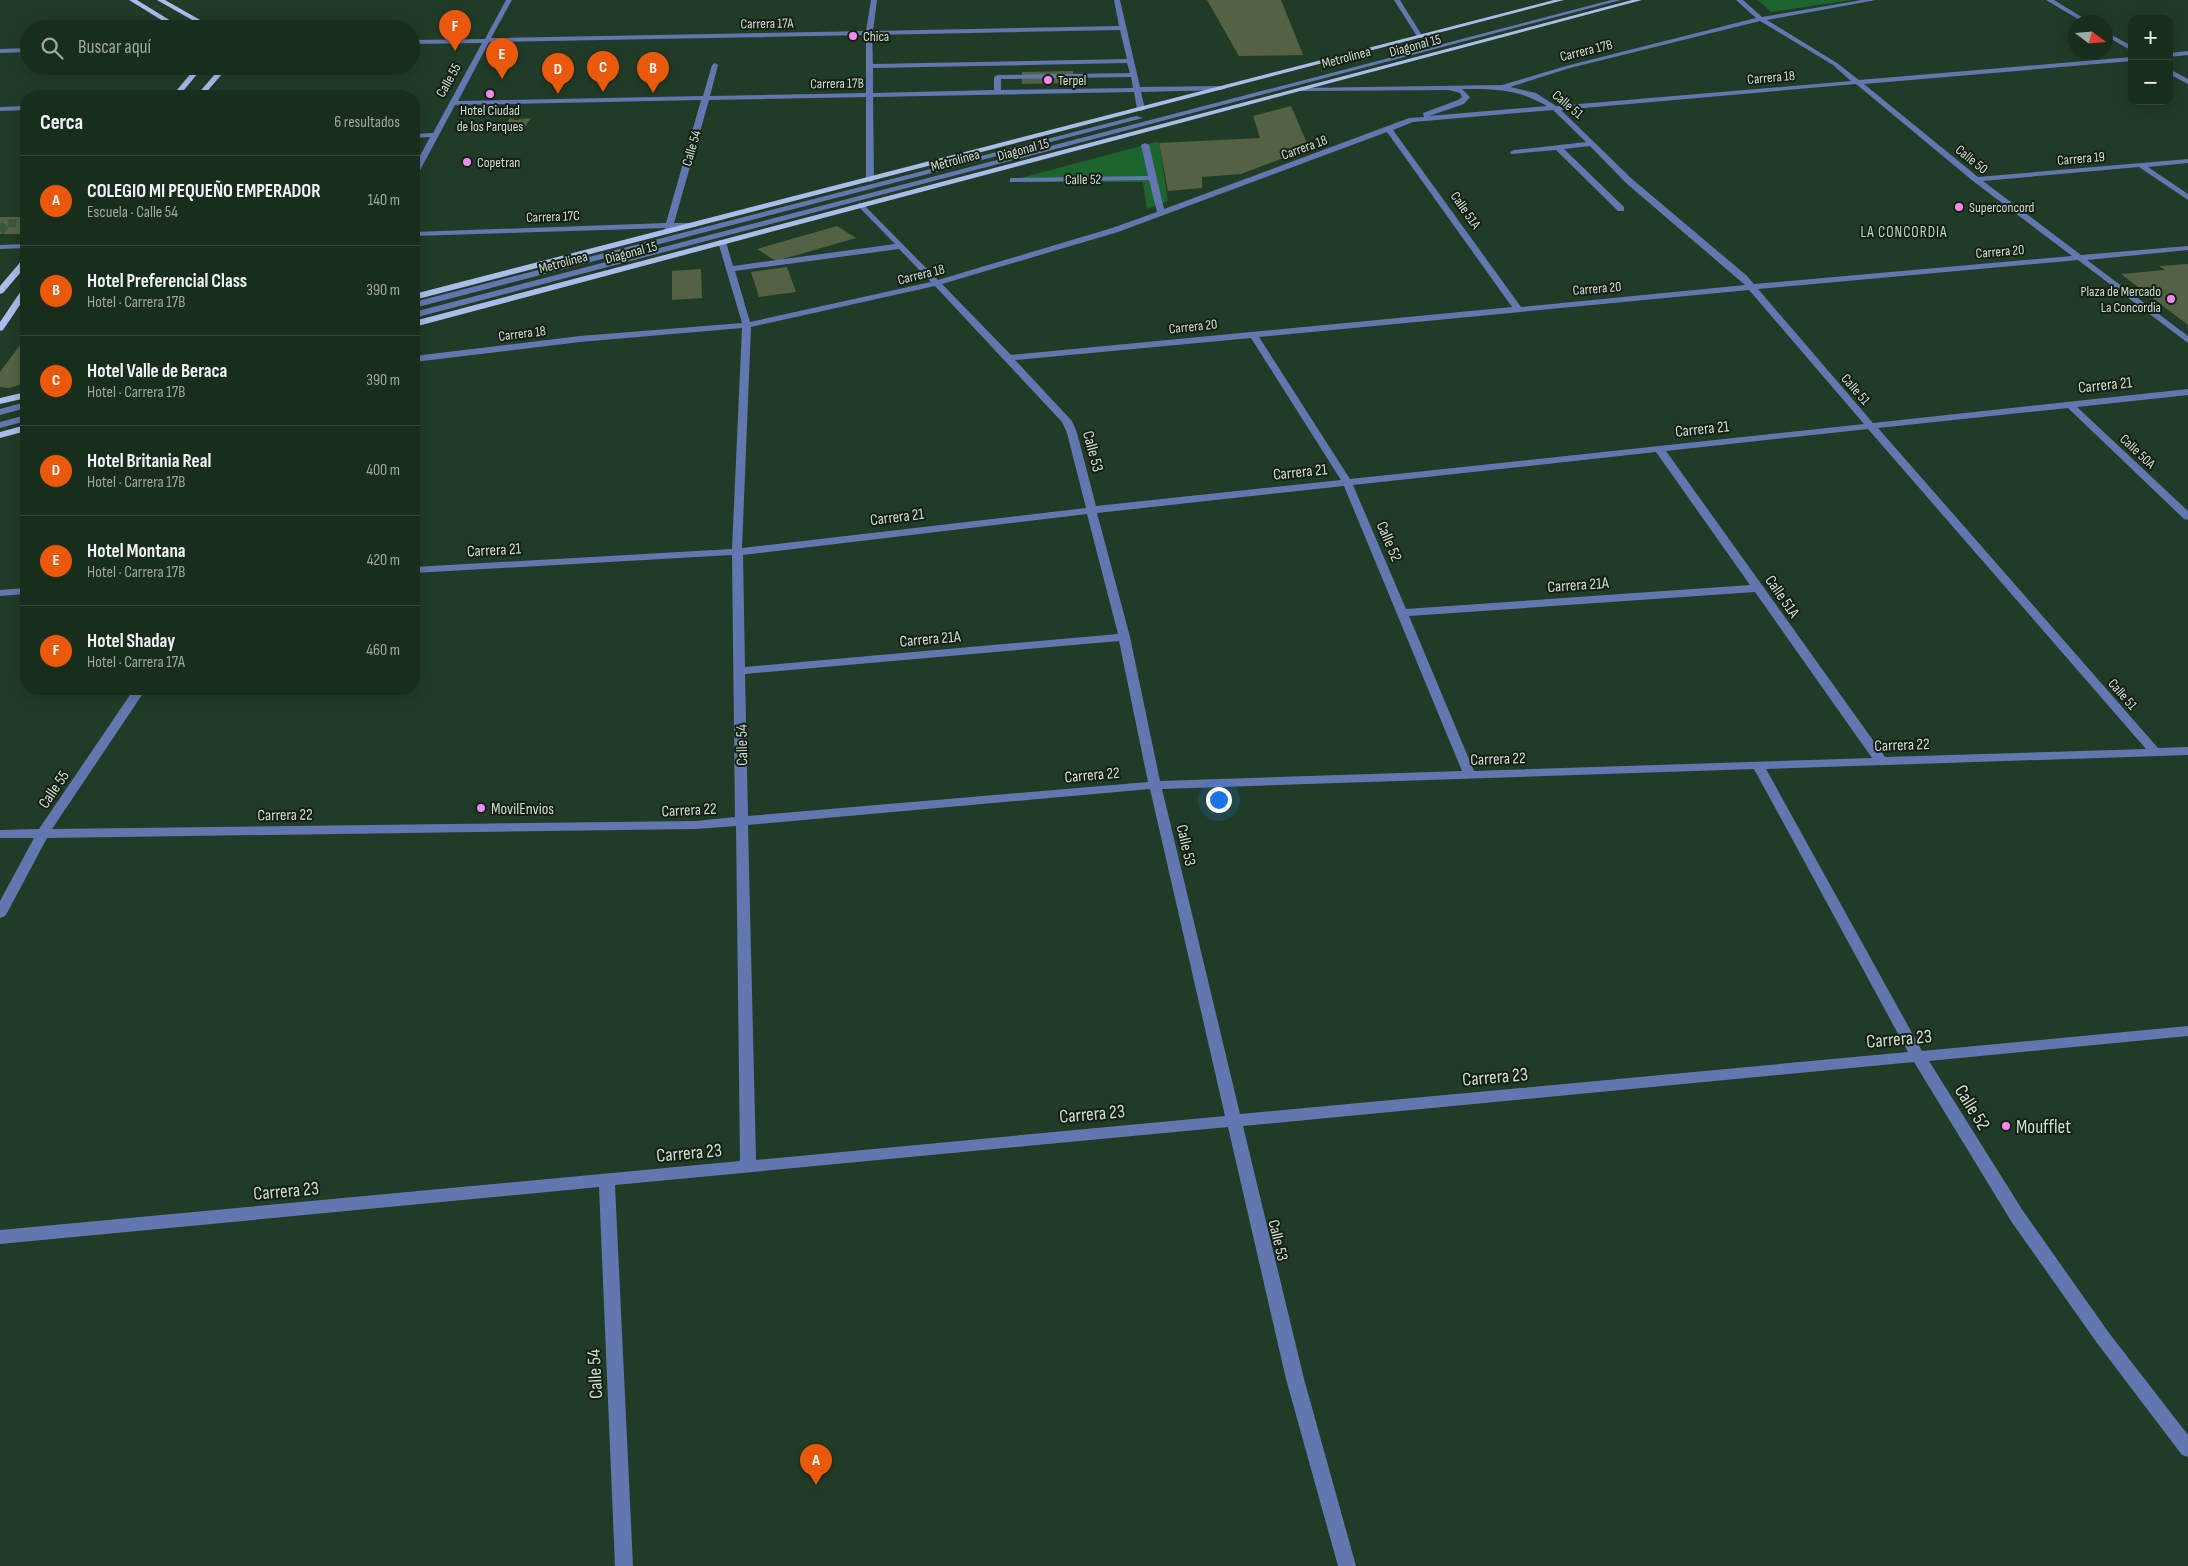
<!DOCTYPE html>
<html lang="es">
<meta charset="utf-8">
<style>
:root{--surface:#192d1c;--page:#223525;--text:#f1f3f6;--muted:#9fa8a3;--line:#37493b;--accent:#ea580c}
body{margin:0;font-family:"Sofia Sans Condensed",sans-serif;background:var(--page);color:var(--text)}
.controls{position:absolute;right:15px;top:15px;display:grid;overflow:hidden;border-radius:10px;box-shadow:0 2px 12px #0003}
.controls button{width:45px;height:45px;display:grid;place-items:center;padding:0;border:0;border-bottom:1px solid var(--line);background:var(--surface);color:var(--text);font:25px sans-serif}
.compass{position:absolute;left:2068px;top:15px;width:45px;height:45px;border-radius:50%;background:var(--surface);box-shadow:0 2px 12px #0003;rotate:106deg}
.you{position:absolute;left:1218px;top:799px;width:18px;height:18px;margin:-12px;border:4px solid #fff;border-radius:50%;background:#1a73e8;box-shadow:0 0 0 8px #1a73e833}
.badge{display:grid;place-items:center;width:32px;height:32px;border-radius:50%;background:var(--accent);color:#fff;font-size:16px;font-weight:700}
.pin{position:absolute;translate:-50% -41px;filter:drop-shadow(0 1px 2px #0008)}
.pin::after{content:'';position:absolute;top:26px;width:18px;height:15px;background:inherit;clip-path:polygon(0 0,100% 0,50% 100%)}
.list{margin:0;padding:0;list-style:none}
h2{display:flex;justify-content:space-between;align-items:center;height:65px;margin:0;padding:0 20px;font-size:21px}
h2 small{font-size:16px;font-weight:400;color:var(--muted)}
.list li{display:grid;grid-template-columns:32px 1fr auto;gap:15px;align-items:center;box-sizing:border-box;height:90px;padding:0 20px;border-top:1px solid var(--line)}
.list b{display:block;font-size:19px;white-space:nowrap}
.list p{margin:0;font-size:16px;white-space:nowrap;color:var(--muted)}
.list em{font-size:16px;font-style:normal;color:var(--muted)}
.icon{flex:none;width:28px;height:28px;fill:none;stroke:currentColor;stroke-width:2;stroke-linecap:round;stroke-linejoin:round}
.map{position:relative;flex:none;width:2188px;height:1566px;overflow:hidden}
.search{position:absolute;background:var(--surface);box-shadow:0 2px 12px #0003;left:20px;top:20px;width:400px;height:55px;display:flex;align-items:center;gap:12px;box-sizing:border-box;padding:0 18px;border-radius:28px;color:var(--muted);font-size:19px}
.panel{position:absolute;background:var(--surface);box-shadow:0 2px 12px #0003;left:20px;top:90px;width:400px;height:605px;border-radius:20px}
.map>svg:first-child{display:block}
.green{fill:#1c652f}
.building{fill:#546243}
.lines{fill:none;stroke-linecap:round;stroke-linejoin:round}
.minor-tunnel{stroke:#3b5440;stroke-width:8;stroke-dasharray:8 4;stroke-linecap:butt}
.minor{fill:#6277af;fill-rule:evenodd}
.major{fill:#aabcea;fill-rule:evenodd}
.poi-dot{fill:#f489f1;stroke:#141f15;stroke-width:2}
.labels{text-anchor:middle;stroke-width:4;stroke-linejoin:round;paint-order:stroke}
.far-street-label{font-size:14px;fill:#cfded0;stroke:#141f15}
.far-poi-label{font-size:14px;fill:#cfded0;stroke:#141f15;text-anchor:start}
.far-neighbourhood-label{font-size:15px;letter-spacing:1px;fill:#b9d8bd;stroke:#141f15}
.street-label{font-size:16px;fill:#cfded0;stroke:#141f15}
.poi-label{font-size:16px;fill:#cfded0;stroke:#141f15;text-anchor:start}
.near-street-label{font-size:19px;fill:#cfded0;stroke:#141f15}
.near-poi-label{font-size:19px;fill:#cfded0;stroke:#141f15;text-anchor:start}
</style>
<div class="map">
<svg width="2188" height="1566" viewBox="0 0 2188 1566">
<rect width="100%" height="100%" fill="#213c26"/>
<path class="green" d="M 1758,0 L 1852,0 L 1771,12 Z
M 1156,142 L 1159,143 L 1168,201 L 1147,209 L 1143,182 L 1006,182 Z"/>
<path class="building" d="M 1207,0 L 1281,0 L 1303,55 L 1239,56 Z
M 1073,71 L 1074,83 L 1022,84 L 1022,72 Z
M 1291,106 L 1309,148 L 1241,174 L 1202,177 L 1202,188 L 1168,191 L 1159,143 L 1260,138 L 1253,116 Z
M 510,118 L 515,120 L 531,118 L 523,129 L 503,129 Z
M 0,217 L 26,217 L 26,231 L 23,234 L 0,234 Z
M 837,226 L 856,238 L 776,261 L 757,249 Z
M 2188,264 L 2188,325 L 2121,274 L 2165,270 L 2159,266 Z
M 787,267 L 796,292 L 759,297 L 751,272 Z
M 701,269 L 702,298 L 672,300 L 672,271 Z
M 26,337 L 26,383 L 9,388 L 0,387 L 0,372 Z"/>
<g class="lines">
<path class="minor-tunnel" d="M 0,231 L 7,223 L 26,223"/>
<path class="minor" d="M 506,0 L 512,0 L 491,38 L 866,31 L 871,0 L 877,0 L 873,31 L 1119,26 L 1114,0 L 1120,0 L 1140,87 L 1222,86 L 1226,88 L 1222,90 L 1141,92 L 1145,109 L 1141,111 L 1137,109 L 1134,92 L 873,97 L 874,180 L 870,182 L 866,180 L 866,97 L 709,100 L 674,223 L 693,223 L 697,225 L 696,227 L 673,228 L 671,233 L 668,233 L 664,231 L 665,228 L 414,236 L 414,232 L 666,223 L 701,100 L 455,105 L 418,174 L 414,176 L 414,167 L 430,137 L 414,138 L 414,134 L 433,133 L 482,43 L 411,44 L 411,40 L 485,39 ZM 1120,30 L 1127,59 L 873,64 L 872,35 ZM 866,35 L 866,93 L 710,96 L 718,65 L 715,63 L 712,65 L 703,96 L 458,101 L 489,42 ZM 1127,63 L 1130,73 L 997,75 L 994,77 L 994,90 L 873,93 L 873,68 ZM 1131,77 L 1133,88 L 1001,90 L 1001,79 Z
M 1394,0 L 1400,0 L 1423,37 L 1422,38 L 1418,38 Z
M 1611,0 L 1621,0 L 414,318 L 414,312 Z
M 1736,0 L 1743,0 L 1762,17 L 1862,0 L 1876,0 L 1767,20 L 1837,63 L 1859,80 L 2132,57 L 2132,61 L 1864,84 L 1978,177 L 2188,159 L 2188,163 L 2148,167 L 2188,194 L 2188,200 L 2139,167 L 1983,181 L 2081,255 L 2188,246 L 2188,250 L 2087,260 L 2188,336 L 2188,343 L 2078,260 L 1758,289 L 1873,423 L 2188,389 L 2188,395 L 2077,407 L 2188,511 L 2188,520 L 2184,519 L 2068,408 L 1878,428 L 2158,748 L 2188,747 L 2188,755 L 1766,769 L 1922,1051 L 2188,1026 L 2188,1036 L 1929,1061 L 2023,1211 L 2109,1333 L 2188,1435 L 2188,1457 L 2182,1455 L 2097,1343 L 2011,1221 L 1914,1062 L 1243,1126 L 1304,1379 L 1356,1566 L 1338,1566 L 1286,1379 L 1228,1127 L 615,1185 L 633,1566 L 615,1566 L 599,1187 L 0,1244 L 0,1230 L 740,1161 L 736,826 L 696,829 L 47,838 L 7,913 L 5,916 L 0,918 L 0,901 L 34,838 L 0,838 L 0,830 L 39,829 L 134,689 L 146,689 L 52,829 L 696,821 L 735,817 L 732,555 L 414,573 L 414,567 L 732,549 L 742,328 L 580,342 L 414,362 L 414,356 L 580,336 L 742,323 L 718,242 L 719,240 L 726,242 L 733,266 L 895,244 L 859,207 L 859,203 L 862,203 L 938,280 L 1112,228 L 1157,212 L 1149,180 L 1013,182 L 1010,182 L 1010,178 L 1148,176 L 1141,145 L 1145,143 L 1149,145 L 1164,209 L 1409,118 L 1424,117 L 1423,113 L 1458,100 L 1462,97 L 1460,93 L 1449,90 L 1302,91 L 1300,90 L 1300,88 L 1502,85 L 1566,66 L 1756,18 ZM 1760,21 L 1833,65 L 1851,81 L 1556,106 L 1536,93 L 1510,87 L 1570,68 ZM 1856,84 L 1973,181 L 2072,256 L 1754,284 L 1746,275 L 1632,179 L 1561,110 ZM 1462,89 C 1496,89 1518,89 1547,106 L 1429,116 L 1464,104 L 1470,97 ZM 1553,110 L 1586,142 L 1514,150 L 1510,152 L 1511,154 L 1556,150 L 1618,211 L 1624,211 L 1624,207 L 1564,149 L 1590,146 L 1626,183 L 1745,285 L 1521,307 L 1393,130 L 1413,122 ZM 1387,132 L 1512,307 L 1011,355 L 942,284 L 1118,232 ZM 899,249 L 931,282 L 750,322 L 735,271 ZM 935,286 L 1062,422 L 1067,433 L 1086,508 L 742,548 L 751,327 ZM 1749,290 L 1864,424 L 1350,479 L 1259,337 ZM 1251,338 L 1341,480 L 1096,506 L 1077,433 L 1072,421 L 1015,360 ZM 1868,429 L 2146,749 L 1885,757 L 1666,451 ZM 1656,452 L 1750,585 L 1406,609 L 1353,485 ZM 1344,486 L 1462,771 L 1160,781 L 1130,637 L 1097,513 ZM 1087,514 L 1118,634 L 745,667 L 743,555 ZM 1755,592 L 1872,758 L 1474,771 L 1409,616 ZM 1119,641 L 1148,782 L 748,816 L 745,674 ZM 1754,769 L 1908,1052 L 1240,1114 L 1162,789 ZM 1150,789 L 1225,1116 L 756,1160 L 748,825 Z
M 2046,0 L 2054,0 L 2090,22 L 2083,22 Z
M 2106,32 L 2132,46 L 2132,51 L 2106,36 Z
M 29,48 L 29,52 L 0,53 L 0,49 Z
M 2188,51 L 2188,55 L 2169,57 L 2169,53 Z
M 2169,69 L 2188,79 L 2188,84 L 2169,74 Z
M 26,106 L 26,110 L 0,111 L 0,107 Z
M 1136,116 L 1143,118 L 414,308 L 414,302 Z
M 26,244 L 26,248 L 0,249 L 0,245 Z
M 26,402 L 26,408 L 0,415 L 0,409 Z
M 26,415 L 26,421 L 0,428 L 0,422 Z
M 26,588 L 26,594 L 0,596 L 0,590 Z"/>
<path class="major" d="M 129,0 L 137,0 L 184,29 L 176,29 Z
M 157,0 L 165,0 L 216,29 L 208,29 Z
M 1554,0 L 1564,0 L 414,300 L 414,294 Z
M 1632,0 L 1642,0 L 414,327 L 414,321 Z
M 197,66 L 204,66 L 179,96 L 172,96 Z
M 222,66 L 229,66 L 203,96 L 196,96 Z
M 23,259 L 26,259 L 26,266 L 3,293 L 0,294 L 0,286 Z
M 26,287 L 26,296 L 3,330 L 0,331 L 0,322 L 23,288 Z
M 26,392 L 26,398 L 0,404 L 0,398 Z
M 26,425 L 26,431 L 0,438 L 0,432 Z"/>
</g>
<g class="poi-dot">
<circle cx="853" cy="36" r="5"/>
<circle cx="1048" cy="80" r="5"/>
<circle cx="490" cy="94" r="5"/>
<circle cx="467" cy="162" r="5"/>
<circle cx="1959" cy="207" r="5"/>
<circle cx="2171" cy="299" r="5"/>
<circle cx="481" cy="808" r="5"/>
<circle cx="2006" cy="1126" r="5"/>
</g>
<g class="labels">
<g class="far-street-label">
<text transform="translate(767 23) rotate(-1)" y="5">Carrera 17A</text>
<text transform="translate(1415 45) rotate(-15)" y="5">Diagonal 15</text>
<text transform="translate(1586 50) rotate(-14)" y="5">Carrera 17B</text>
<text transform="translate(1346 57) rotate(-15)" y="5">Metrolínea</text>
<text transform="translate(1771 77) rotate(-5)" y="5">Carrera 18</text>
<text transform="translate(448 80) rotate(-61)" y="5">Calle 55</text>
<text transform="translate(837 83) rotate(-1)" y="5">Carrera 17B</text>
<text transform="translate(1568 104) rotate(40)" y="5">Calle 51</text>
<text transform="translate(1304 147) rotate(-20)" y="5">Carrera 18</text>
<text transform="translate(691 148) rotate(-74)" y="5">Calle 54</text>
<text transform="translate(1023 149) rotate(-15)" y="5">Diagonal 15</text>
<text transform="translate(2081 158) rotate(-5)" y="5">Carrera 19</text>
<text transform="translate(1972 159) rotate(39)" y="5">Calle 50</text>
<text transform="translate(955 160) rotate(-15)" y="5">Metrolínea</text>
<text transform="translate(1083 179) rotate(-1)" y="5">Calle 52</text>
<text transform="translate(1466 210) rotate(55)" y="5">Calle 51A</text>
<text transform="translate(553 216) rotate(-2)" y="5">Carrera 17C</text>
<text transform="translate(2000 251) rotate(-5)" y="5">Carrera 20</text>
<text transform="translate(631 252) rotate(-15)" y="5">Diagonal 15</text>
<text transform="translate(563 262) rotate(-15)" y="5">Metrolínea</text>
<text transform="translate(921 274) rotate(-14)" y="5">Carrera 18</text>
<text transform="translate(1597 288) rotate(-5)" y="5">Carrera 20</text>
<text transform="translate(1193 326) rotate(-6)" y="5">Carrera 20</text>
<text transform="translate(522 333) rotate(-7)" y="5">Carrera 18</text>
<text transform="translate(1856 389) rotate(49)" y="5">Calle 51</text>
<text transform="translate(2138 451) rotate(43)" y="5">Calle 50A</text>
<text transform="translate(2123 694) rotate(49)" y="5">Calle 51</text>
</g>
<g class="far-poi-label">
<text x="863" y="41">Chica</text>
<text x="1058" y="85">Terpel</text>
<text x="490" y="115" text-anchor="middle">Hotel Ciudad<tspan x="490" dy="16">de los Parques</tspan></text>
<text x="477" y="167">Copetran</text>
<text x="1969" y="212">Superconcord</text>
<text x="2161" y="296" text-anchor="end">Plaza de Mercado<tspan x="2161" dy="16">La Concordia</tspan></text>
</g>
<g class="far-neighbourhood-label">
<text x="1904" y="237">LA CONCORDIA</text>
</g>
<g class="street-label">
<text transform="translate(2105 384) rotate(-6)" y="6">Carrera 21</text>
<text transform="translate(1702 428) rotate(-6)" y="6">Carrera 21</text>
<text transform="translate(1094 451) rotate(75)" y="6">Calle 53</text>
<text transform="translate(1300 471) rotate(-6)" y="6">Carrera 21</text>
<text transform="translate(897 516) rotate(-7)" y="6">Carrera 21</text>
<text transform="translate(1390 541) rotate(67)" y="6">Calle 52</text>
<text transform="translate(494 549) rotate(-3)" y="6">Carrera 21</text>
<text transform="translate(1578 584) rotate(-4)" y="6">Carrera 21A</text>
<text transform="translate(1783 596) rotate(55)" y="6">Calle 51A</text>
<text transform="translate(930 638) rotate(-5)" y="6">Carrera 21A</text>
<text transform="translate(1902 744) rotate(-2)" y="6">Carrera 22</text>
<text transform="translate(741 745) rotate(-91)" y="6">Calle 54</text>
<text transform="translate(1498 758) rotate(-2)" y="6">Carrera 22</text>
<text transform="translate(1092 774) rotate(-5)" y="6">Carrera 22</text>
<text transform="translate(53 789) rotate(-56)" y="6">Calle 55</text>
<text transform="translate(689 809) rotate(-3)" y="6">Carrera 22</text>
<text transform="translate(285 814) rotate(-1)" y="6">Carrera 22</text>
<text transform="translate(1187 845) rotate(77)" y="6">Calle 53</text>
<text transform="translate(1279 1240) rotate(76)" y="6">Calle 53</text>
</g>
<g class="poi-label">
<text x="491" y="814">MovilEnvios</text>
</g>
<g class="near-street-label">
<text transform="translate(1899 1038) rotate(-5)" y="7">Carrera 23</text>
<text transform="translate(1495 1076) rotate(-5)" y="7">Carrera 23</text>
<text transform="translate(1973 1107) rotate(58)" y="7">Calle 52</text>
<text transform="translate(1092 1113) rotate(-5)" y="7">Carrera 23</text>
<text transform="translate(689 1152) rotate(-5)" y="7">Carrera 23</text>
<text transform="translate(286 1190) rotate(-5)" y="7">Carrera 23</text>
<text transform="translate(594 1374) rotate(-93)" y="7">Calle 54</text>
</g>
<g class="near-poi-label">
<text x="2016" y="1133">Moufflet</text>
</g>
</g>
</svg>
<div class="controls">
<button>+</button>
<button>−</button>
</div>
<svg class="compass" viewBox="-18 -18 36 36"><path d="M0-13l5 13h-10z" fill="#e53935"/><path d="M0 13l5-13h-10z" fill="#9fa8a3"/></svg>
<div class="you"></div>
<div class="pin badge" style="left:816px;top:1485px">A</div>
<div class="pin badge" style="left:653px;top:93px">B</div>
<div class="pin badge" style="left:603px;top:92px">C</div>
<div class="pin badge" style="left:558px;top:94px">D</div>
<div class="pin badge" style="left:502px;top:79px">E</div>
<div class="pin badge" style="left:455px;top:51px">F</div>
<div class="search"><svg class="icon" aria-label="search" viewBox="0 0 24 24"><circle cx="10" cy="10" r="6"/><path d="M15 15l6 6"/></svg>Buscar aquí</div>
<section class="panel">
<h2>Cerca<small>6 resultados</small></h2>
<ul class="list">
<li><span class="badge">A</span><div><b>COLEGIO MI PEQUEÑO EMPERADOR</b><p>Escuela · Calle 54</p></div><em>140 m</em></li>
<li><span class="badge">B</span><div><b>Hotel Preferencial Class</b><p>Hotel · Carrera 17B</p></div><em>390 m</em></li>
<li><span class="badge">C</span><div><b>Hotel Valle de Beraca</b><p>Hotel · Carrera 17B</p></div><em>390 m</em></li>
<li><span class="badge">D</span><div><b>Hotel Britania Real</b><p>Hotel · Carrera 17B</p></div><em>400 m</em></li>
<li><span class="badge">E</span><div><b>Hotel Montana</b><p>Hotel · Carrera 17B</p></div><em>420 m</em></li>
<li><span class="badge">F</span><div><b>Hotel Shaday</b><p>Hotel · Carrera 17A</p></div><em>460 m</em></li>
</ul>
</section>
</div>
